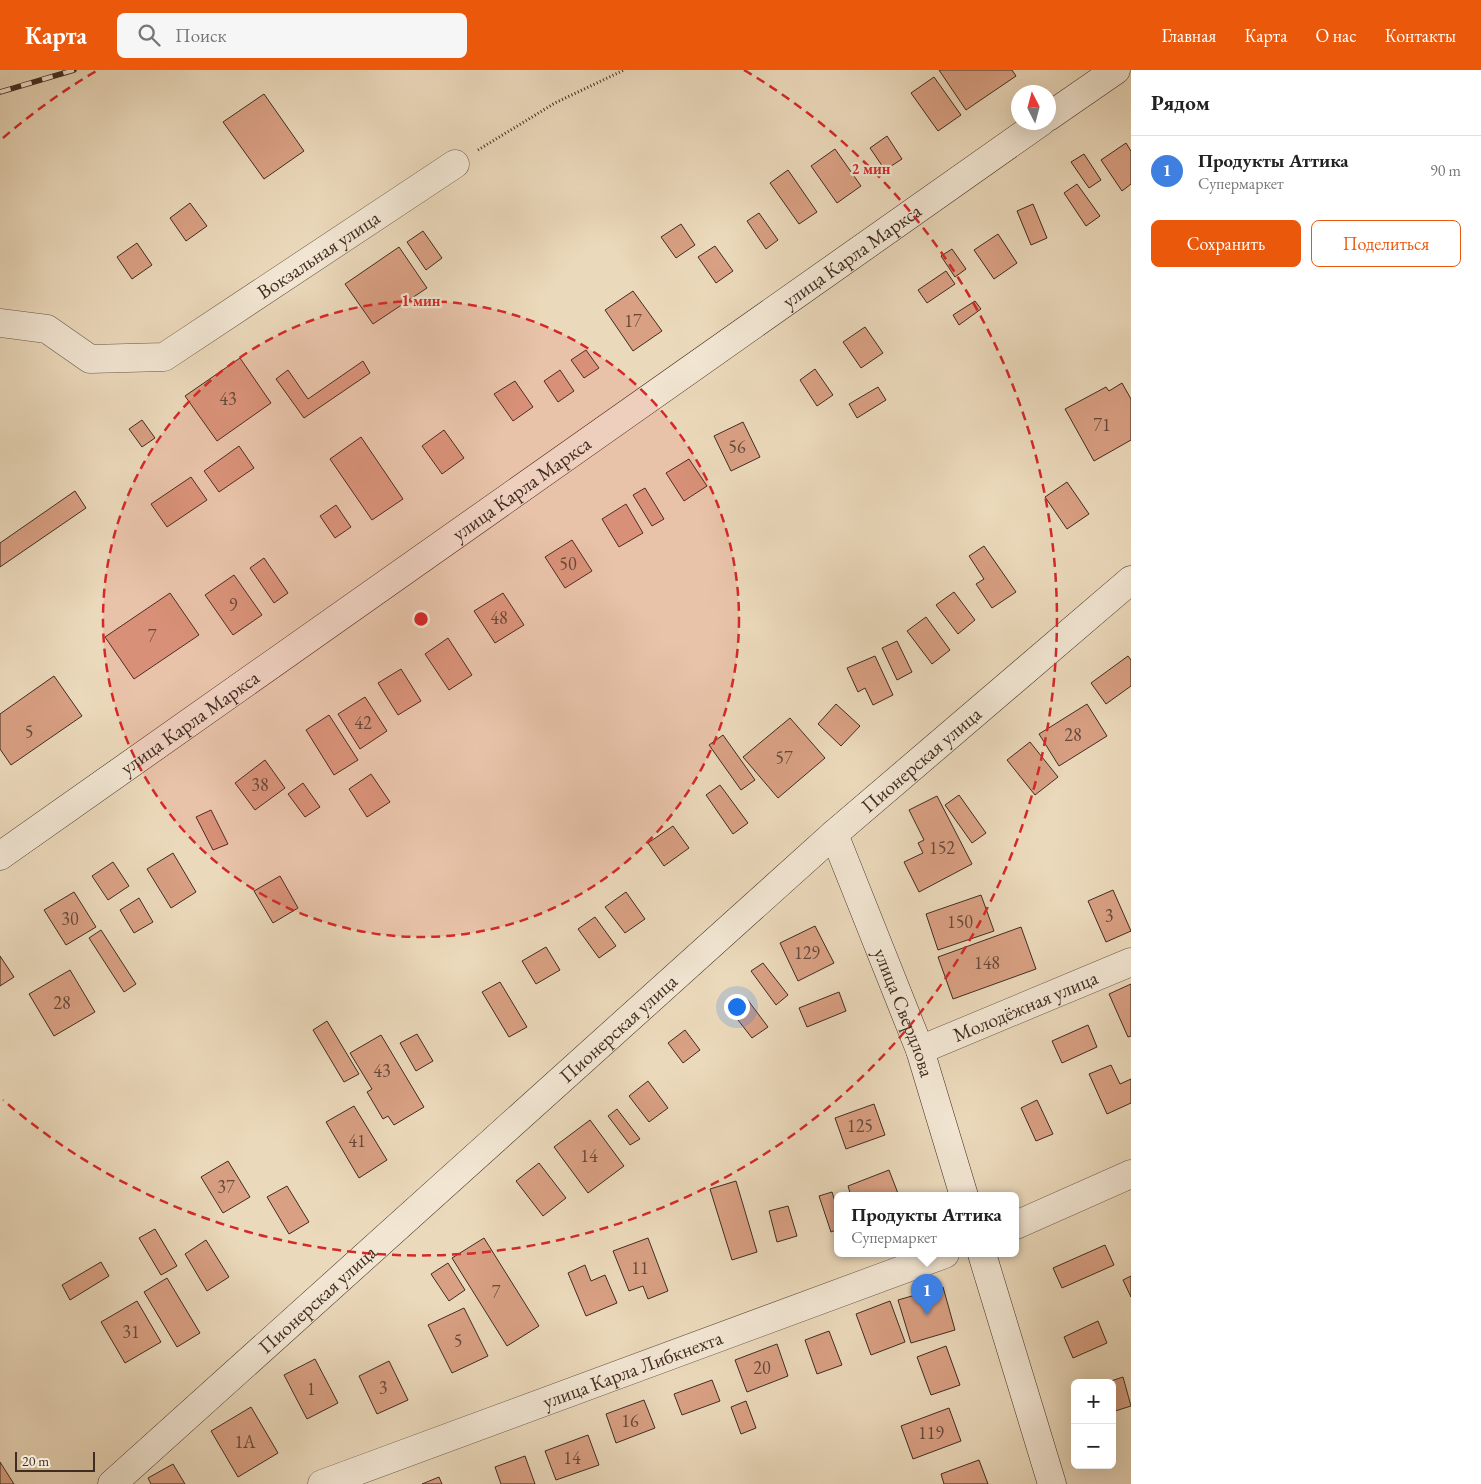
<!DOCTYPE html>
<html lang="ru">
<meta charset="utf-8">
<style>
:root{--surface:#fff;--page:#f6f6f6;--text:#222;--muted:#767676;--line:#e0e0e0;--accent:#ea580c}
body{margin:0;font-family:"EB Garamond",serif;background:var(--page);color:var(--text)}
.controls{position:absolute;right:15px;bottom:15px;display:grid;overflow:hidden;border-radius:8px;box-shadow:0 5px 20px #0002}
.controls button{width:45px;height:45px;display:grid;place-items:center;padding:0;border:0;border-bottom:1px solid var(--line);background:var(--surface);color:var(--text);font:25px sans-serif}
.compass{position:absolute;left:1011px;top:15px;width:45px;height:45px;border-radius:50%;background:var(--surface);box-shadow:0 5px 20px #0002;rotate:354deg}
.scale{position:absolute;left:15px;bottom:12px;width:80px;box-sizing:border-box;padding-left:5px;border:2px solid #412c21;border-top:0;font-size:14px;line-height:18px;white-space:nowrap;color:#412c21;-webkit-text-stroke:4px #f2e6d3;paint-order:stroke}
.you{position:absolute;left:736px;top:936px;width:18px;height:18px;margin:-12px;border:4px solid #fff;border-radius:50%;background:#1a73e8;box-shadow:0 0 0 8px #1a73e833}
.badge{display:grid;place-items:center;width:32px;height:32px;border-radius:50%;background:var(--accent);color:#fff;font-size:16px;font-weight:700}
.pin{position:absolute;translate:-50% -41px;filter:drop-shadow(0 1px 2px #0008)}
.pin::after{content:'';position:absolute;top:26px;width:18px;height:15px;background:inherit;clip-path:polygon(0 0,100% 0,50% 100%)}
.popup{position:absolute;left:834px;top:1122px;width:185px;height:65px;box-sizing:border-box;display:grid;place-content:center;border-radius:8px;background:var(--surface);filter:drop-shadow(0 1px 4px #0005);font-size:16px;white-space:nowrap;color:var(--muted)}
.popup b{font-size:19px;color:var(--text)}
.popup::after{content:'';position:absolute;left:50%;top:100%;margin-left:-10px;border:10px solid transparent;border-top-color:var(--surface)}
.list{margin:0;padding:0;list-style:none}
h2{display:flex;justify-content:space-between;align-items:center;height:65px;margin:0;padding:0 20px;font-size:21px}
h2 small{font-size:16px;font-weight:400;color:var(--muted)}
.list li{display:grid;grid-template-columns:32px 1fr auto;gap:15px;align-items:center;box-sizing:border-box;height:70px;padding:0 20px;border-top:1px solid var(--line)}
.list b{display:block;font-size:19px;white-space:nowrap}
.list p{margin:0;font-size:16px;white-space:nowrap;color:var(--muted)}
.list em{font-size:16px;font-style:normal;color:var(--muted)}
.actions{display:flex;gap:10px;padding:15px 20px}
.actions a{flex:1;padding:11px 0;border:1px solid var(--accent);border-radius:8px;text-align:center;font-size:18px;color:var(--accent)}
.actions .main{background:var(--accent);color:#fff}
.icon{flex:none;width:28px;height:28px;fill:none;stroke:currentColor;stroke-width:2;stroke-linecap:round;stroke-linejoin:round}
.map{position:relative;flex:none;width:1131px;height:1414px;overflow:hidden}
header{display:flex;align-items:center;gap:30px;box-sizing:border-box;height:70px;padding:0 25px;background:var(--accent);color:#fff}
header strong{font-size:24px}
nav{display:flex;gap:28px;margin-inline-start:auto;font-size:18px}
.search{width:350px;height:45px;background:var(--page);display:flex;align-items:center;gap:12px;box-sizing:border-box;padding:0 18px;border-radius:8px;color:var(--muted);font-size:19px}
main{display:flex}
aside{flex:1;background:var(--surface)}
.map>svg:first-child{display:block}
.building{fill:#d9a083;stroke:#412c21}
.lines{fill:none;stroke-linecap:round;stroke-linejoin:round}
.street-casing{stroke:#6c5748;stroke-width:29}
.secondary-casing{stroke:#412c21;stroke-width:29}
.path{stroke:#412c21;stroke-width:3;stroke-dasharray:1 2.5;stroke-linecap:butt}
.street{stroke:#f2e6d3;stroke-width:28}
.secondary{stroke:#f2e6d3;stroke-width:28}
.rail-casing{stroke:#412c21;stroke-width:5.5}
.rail{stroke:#f2e6d3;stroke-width:4;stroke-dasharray:11;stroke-linecap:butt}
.ring{fill:none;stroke:#d62828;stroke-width:2.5;stroke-dasharray:9 6}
.labels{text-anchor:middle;stroke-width:4.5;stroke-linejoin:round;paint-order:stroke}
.number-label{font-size:18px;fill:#67493a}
.street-label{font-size:20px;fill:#412c21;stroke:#f2e6d3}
.centre{fill:#d62828;stroke:#f2e6d3;stroke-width:2.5}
.ring-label{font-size:15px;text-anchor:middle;font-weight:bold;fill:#d62828;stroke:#f2e6d3;stroke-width:4.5;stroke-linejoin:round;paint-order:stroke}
</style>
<header>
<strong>Карта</strong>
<div class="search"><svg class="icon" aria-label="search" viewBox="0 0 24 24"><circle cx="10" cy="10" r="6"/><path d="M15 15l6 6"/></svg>Поиск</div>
<nav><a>Главная</a><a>Карта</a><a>О нас</a><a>Контакты</a></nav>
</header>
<main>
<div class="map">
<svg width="1131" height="1414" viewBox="0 0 1131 1414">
<rect width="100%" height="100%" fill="#ebd9bb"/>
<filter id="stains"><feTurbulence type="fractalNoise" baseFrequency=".004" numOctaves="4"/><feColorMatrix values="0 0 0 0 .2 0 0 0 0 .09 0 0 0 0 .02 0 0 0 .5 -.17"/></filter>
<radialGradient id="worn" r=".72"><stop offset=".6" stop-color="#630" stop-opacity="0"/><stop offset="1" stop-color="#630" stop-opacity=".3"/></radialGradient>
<path class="building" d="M 939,0 L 1012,0 L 1016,6 L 966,40 Z
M 934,7 L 961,45 L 938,61 L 911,23 Z
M 264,24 L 304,81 L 264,109 L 223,52 Z
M 887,66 L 902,89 L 885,100 L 870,78 Z
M 1126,73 L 1131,81 L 1131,114 L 1122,121 L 1101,90 Z
M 835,79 L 861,116 L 837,133 L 811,96 Z
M 1084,84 L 1101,110 L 1089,118 L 1071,92 Z
M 788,100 L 817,142 L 799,154 L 770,113 Z
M 1077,114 L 1100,146 L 1086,156 L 1064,123 Z
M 190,133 L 207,156 L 186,171 L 170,148 Z
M 1033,134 L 1047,168 L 1031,175 L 1017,141 Z
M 759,143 L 778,170 L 766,179 L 747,151 Z
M 681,154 L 695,175 L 676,188 L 661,167 Z
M 423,161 L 442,188 L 426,200 L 407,172 Z
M 998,164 L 1017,193 L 994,209 L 974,180 Z
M 137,173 L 152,195 L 132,209 L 117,187 Z
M 715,176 L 733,201 L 716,213 L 698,187 Z
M 399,177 L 427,218 L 373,254 L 345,214 Z
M 952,179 L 966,199 L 955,207 L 941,186 Z
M 946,201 L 955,214 L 927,233 L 918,220 Z
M 633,221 L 662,261 L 633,281 L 605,240 Z
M 975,231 L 981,239 L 959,255 L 953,245 Z
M 865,257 L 883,283 L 861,298 L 843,272 Z
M 586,280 L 599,298 L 584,308 L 571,290 Z
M 240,288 L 271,333 L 217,371 L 185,326 Z
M 363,291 L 370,303 L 304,348 L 276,309 L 288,300 L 308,329 Z
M 815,299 L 833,325 L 817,336 L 800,310 Z
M 560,300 L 574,321 L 558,332 L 544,311 Z
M 515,311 L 533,337 L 513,351 L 494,324 Z
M 1122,313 L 1131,329 L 1131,370 L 1094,391 L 1065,339 L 1106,317 L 1109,321 Z
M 878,317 L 886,330 L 857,348 L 849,334 Z
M 142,350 L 155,368 L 142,377 L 129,359 Z
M 743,352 L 760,387 L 731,401 L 714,366 Z
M 444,360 L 464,388 L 442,404 L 422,376 Z
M 361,367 L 403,429 L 372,450 L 330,389 Z
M 239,376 L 254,398 L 219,422 L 204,401 Z
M 689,389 L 707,416 L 684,431 L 666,403 Z
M 191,407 L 207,430 L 167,457 L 151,434 Z
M 1067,412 L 1089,444 L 1067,459 L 1045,427 Z
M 645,418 L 664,449 L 652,456 L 633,425 Z
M 75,421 L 86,438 L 0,497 L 0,473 Z
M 626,434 L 643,463 L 619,477 L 602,449 Z
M 336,435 L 351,457 L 335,468 L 320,446 Z
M 572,470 L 592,501 L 565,518 L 545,487 Z
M 984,476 L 1016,522 L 992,538 L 976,514 L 984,509 L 969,486 Z
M 264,488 L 288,523 L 274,533 L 250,498 Z
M 234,505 L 262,545 L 233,565 L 205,525 Z
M 954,522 L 975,550 L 958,564 L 936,535 Z
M 170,523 L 199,565 L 134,609 L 105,567 Z
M 503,523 L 524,555 L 495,573 L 474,541 Z
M 926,547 L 950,580 L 932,594 L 907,561 Z
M 448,568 L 472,605 L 449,620 L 425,584 Z
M 897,571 L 912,602 L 897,610 L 882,578 Z
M 875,586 L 893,625 L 873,635 L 865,618 L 858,622 L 847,598 Z
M 1128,586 L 1131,590 L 1131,616 L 1106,634 L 1091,613 Z
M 401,599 L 421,631 L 398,645 L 378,613 Z
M 54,606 L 82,646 L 11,695 L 0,679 L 0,644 Z
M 365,627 L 387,661 L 360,679 L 338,644 Z
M 836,634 L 860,656 L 841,676 L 818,654 Z
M 1087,634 L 1107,666 L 1059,696 L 1039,664 Z
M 329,645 L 358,690 L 334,705 L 306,660 Z
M 790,648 L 825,688 L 778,728 L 743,687 Z
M 723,665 L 755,710 L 741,720 L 709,675 Z
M 1030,672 L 1058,707 L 1035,725 L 1007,690 Z
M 265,690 L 285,718 L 255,740 L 235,713 Z
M 371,704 L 390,732 L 367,747 L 349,719 Z
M 303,713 L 320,737 L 305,747 L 288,724 Z
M 720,715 L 748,753 L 733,764 L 706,725 Z
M 959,725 L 986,763 L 972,773 L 945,735 Z
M 937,726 L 972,794 L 919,822 L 904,792 L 923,783 L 918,773 L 924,770 L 909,740 Z
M 211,740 L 228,774 L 213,780 L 196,747 Z
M 673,756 L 689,778 L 664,796 L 648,773 Z
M 173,783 L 196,822 L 171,838 L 147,799 Z
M 113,792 L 129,816 L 108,830 L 92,806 Z
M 280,806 L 298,838 L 273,853 L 254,821 Z
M 1113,820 L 1131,861 L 1106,872 L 1088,831 Z
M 74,822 L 96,857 L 66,875 L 44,840 Z
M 626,822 L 645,849 L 625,863 L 605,837 Z
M 981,825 L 994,861 L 938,880 L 926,844 Z
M 139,828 L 153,852 L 134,863 L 120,840 Z
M 595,847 L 616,876 L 599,888 L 578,859 Z
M 815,856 L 834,893 L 798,911 L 780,873 Z
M 1021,857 L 1036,899 L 953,929 L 938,887 Z
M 101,860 L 136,914 L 124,922 L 89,868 Z
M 546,877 L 560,900 L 536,914 L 522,891 Z
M 0,886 L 14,907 L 0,916 Z
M 763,893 L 788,925 L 776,935 L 751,901 Z
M 70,900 L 95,942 L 54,966 L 29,924 Z
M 500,912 L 527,957 L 509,967 L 482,922 Z
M 1131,914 L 1131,966 L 1128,967 L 1109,924 Z
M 839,922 L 846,941 L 807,957 L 799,938 Z
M 747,929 L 768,957 L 752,968 L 731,941 Z
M 327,951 L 359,1004 L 344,1012 L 313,960 Z
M 1088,955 L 1097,977 L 1062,993 L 1052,971 Z
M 685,960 L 700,980 L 683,993 L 668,973 Z
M 417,964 L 433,991 L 416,1001 L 400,973 Z
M 381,965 L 424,1037 L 394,1055 L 388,1046 L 383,1049 L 367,1022 L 372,1019 L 350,983 Z
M 1111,995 L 1120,1014 L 1131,1009 L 1131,1033 L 1107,1044 L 1089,1004 Z
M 648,1011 L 668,1038 L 649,1052 L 629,1026 Z
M 1037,1030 L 1053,1064 L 1036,1071 L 1021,1038 Z
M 874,1034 L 885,1065 L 846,1079 L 835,1048 Z
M 354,1036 L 387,1090 L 359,1108 L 326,1052 Z
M 617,1039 L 640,1069 L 630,1075 L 608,1046 Z
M 590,1050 L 624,1096 L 588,1123 L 554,1077 Z
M 228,1091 L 250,1127 L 223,1143 L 201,1107 Z
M 539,1093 L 566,1128 L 543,1146 L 516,1111 Z
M 889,1100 L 899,1126 L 851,1126 L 848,1116 Z
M 736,1111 L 757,1182 L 732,1190 L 710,1119 Z
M 287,1116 L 309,1152 L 289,1164 L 267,1127 Z
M 832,1122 L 838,1141 L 838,1159 L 831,1162 L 819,1126 Z
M 788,1136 L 797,1166 L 777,1172 L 769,1141 Z
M 155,1159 L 177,1196 L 161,1205 L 139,1168 Z
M 484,1168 L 539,1256 L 507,1276 L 452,1188 Z
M 648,1168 L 668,1221 L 648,1229 L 643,1216 L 629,1221 L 613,1181 Z
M 206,1170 L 229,1207 L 207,1221 L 185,1184 Z
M 1105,1175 L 1114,1195 L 1062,1218 L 1053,1198 Z
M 101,1192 L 109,1206 L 70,1230 L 62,1215 Z
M 448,1193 L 465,1220 L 449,1231 L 431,1204 Z
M 585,1195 L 591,1211 L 605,1205 L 617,1233 L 586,1246 L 568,1203 Z
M 1131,1206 L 1131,1227 L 1123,1210 Z
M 167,1208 L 200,1263 L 177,1277 L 144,1222 Z
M 943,1217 L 955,1260 L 911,1273 L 898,1230 Z
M 137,1231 L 161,1272 L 125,1293 L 101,1252 Z
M 890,1231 L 905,1272 L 871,1285 L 856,1244 Z
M 464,1238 L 488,1286 L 452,1303 L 428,1255 Z
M 1098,1251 L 1107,1273 L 1073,1288 L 1064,1267 Z
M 829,1261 L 842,1295 L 817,1304 L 805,1270 Z
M 777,1274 L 788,1306 L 747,1322 L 735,1290 Z
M 946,1276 L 960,1315 L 931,1325 L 917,1287 Z
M 315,1289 L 338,1333 L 307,1349 L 284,1305 Z
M 389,1291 L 408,1330 L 377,1344 L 359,1306 Z
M 1123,1307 L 1131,1336 L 1112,1342 L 1112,1313 L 1105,1313 Z
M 712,1310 L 720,1331 L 682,1345 L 674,1324 Z
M 644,1330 L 655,1358 L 616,1373 L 606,1344 Z
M 746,1331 L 756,1358 L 741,1364 L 731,1337 Z
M 251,1337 L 278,1383 L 238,1407 L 211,1361 Z
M 949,1338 L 961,1371 L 913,1389 L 901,1356 Z
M 588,1365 L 599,1395 L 556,1410 L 545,1381 Z
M 525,1386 L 535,1414 L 501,1414 L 495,1397 Z
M 979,1390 L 988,1414 L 944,1414 L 941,1404 Z
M 0,1392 L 14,1414 L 0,1414 Z
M 173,1394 L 185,1414 L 151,1414 L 148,1408 Z
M 439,1407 L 442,1414 L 422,1414 Z"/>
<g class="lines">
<g class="street-casing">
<g id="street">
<path id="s1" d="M 0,253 L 47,259 L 90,289 L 164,287 L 455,94"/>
<path id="s2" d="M 920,980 L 1131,892"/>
<path d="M 1016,1155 L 1131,1104"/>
<path id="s3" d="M 322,1414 L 945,1184"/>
</g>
</g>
<g class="secondary-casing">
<g id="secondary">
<path d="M 1048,47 L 1116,0"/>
<path id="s4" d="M 834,764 L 920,980 L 964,1126"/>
<path id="s5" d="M 0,786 L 1041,52"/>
<path d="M 982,1184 L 1052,1414"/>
<path id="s6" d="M 112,1414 L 834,764 L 1131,510"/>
</g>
</g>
<path class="path" d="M 478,80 L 555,33 L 624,0"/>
<use href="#street" class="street"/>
<use href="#secondary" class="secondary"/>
<g class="rail-casing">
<path id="rail" d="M 0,22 L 74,0"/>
</g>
<use href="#rail" class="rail"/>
</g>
<circle cx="421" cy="549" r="318" fill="#d62828" fill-opacity=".12"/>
<g class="ring">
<circle cx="421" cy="549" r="318"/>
<path d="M3 68A637 637 0 0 1 98 0M744 0A637 637 0 1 1 3 1030"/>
</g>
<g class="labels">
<g class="number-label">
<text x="633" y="257">17</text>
<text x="228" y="335">43</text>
<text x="1102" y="361">71</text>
<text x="737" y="383">56</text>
<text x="568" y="500">50</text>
<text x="233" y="541">9</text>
<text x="499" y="554">48</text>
<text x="152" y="572">7</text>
<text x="363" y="659">42</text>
<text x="29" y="668">5</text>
<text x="1073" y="671">28</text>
<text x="784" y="694">57</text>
<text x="260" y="721">38</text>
<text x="942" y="784">152</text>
<text x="1109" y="852">3</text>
<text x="70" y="855">30</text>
<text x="960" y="858">150</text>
<text x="807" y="889">129</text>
<text x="987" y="899">148</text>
<text x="62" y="939">28</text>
<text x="382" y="1007">43</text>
<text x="860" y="1062">125</text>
<text x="357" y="1077">41</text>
<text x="589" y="1092">14</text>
<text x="226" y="1123">37</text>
<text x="640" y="1204">11</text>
<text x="496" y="1228">7</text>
<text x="131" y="1268">31</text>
<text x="458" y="1277">5</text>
<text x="762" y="1304">20</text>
<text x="383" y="1324">3</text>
<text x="311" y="1325">1</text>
<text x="630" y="1357">16</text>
<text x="931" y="1369">119</text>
<text x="245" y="1378">1А</text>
<text x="572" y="1394">14</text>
</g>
<g class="street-label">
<text dy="7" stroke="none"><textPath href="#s1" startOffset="359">Вокзальная улица</textPath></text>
<text dy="7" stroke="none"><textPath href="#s5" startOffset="1042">улица Карла Маркса</textPath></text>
<text dy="7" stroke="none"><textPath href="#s5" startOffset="638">улица Карла Маркса</textPath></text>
<text dy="7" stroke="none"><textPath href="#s5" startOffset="232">улица Карла Маркса</textPath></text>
<text dy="7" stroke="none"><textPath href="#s6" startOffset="1086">Пионерская улица</textPath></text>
<text dy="7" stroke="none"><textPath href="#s2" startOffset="114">Молодёжная улица</textPath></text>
<text dy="7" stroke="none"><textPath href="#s4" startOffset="192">улица Свердлова</textPath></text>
<text dy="7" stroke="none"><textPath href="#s6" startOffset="681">Пионерская улица</textPath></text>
<text dy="7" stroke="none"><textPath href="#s6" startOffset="276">Пионерская улица</textPath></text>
<text dy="7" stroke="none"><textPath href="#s3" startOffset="331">улица Карла Либкнехта</textPath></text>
</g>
</g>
<circle cx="421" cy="549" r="8" class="centre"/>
<g class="ring-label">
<text x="871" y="104">2 мин</text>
<text x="421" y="236">1 мин</text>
</g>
<rect width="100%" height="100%" filter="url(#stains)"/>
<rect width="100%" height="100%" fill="url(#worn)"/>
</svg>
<div class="controls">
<button>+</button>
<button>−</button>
</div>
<svg class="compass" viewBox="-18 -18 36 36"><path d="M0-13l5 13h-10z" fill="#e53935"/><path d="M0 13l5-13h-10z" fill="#767676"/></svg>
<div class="scale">20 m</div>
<div class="you"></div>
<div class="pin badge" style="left:927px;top:1245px;background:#3f7fe0">1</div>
<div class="popup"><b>Продукты Аттика</b>Супермаркет</div>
</div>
<aside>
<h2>Рядом<small></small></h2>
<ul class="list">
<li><span class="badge" style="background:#3f7fe0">1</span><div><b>Продукты Аттика</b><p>Супермаркет</p></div><em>90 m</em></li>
</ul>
<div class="actions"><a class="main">Сохранить</a><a>Поделиться</a></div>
</aside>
</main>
